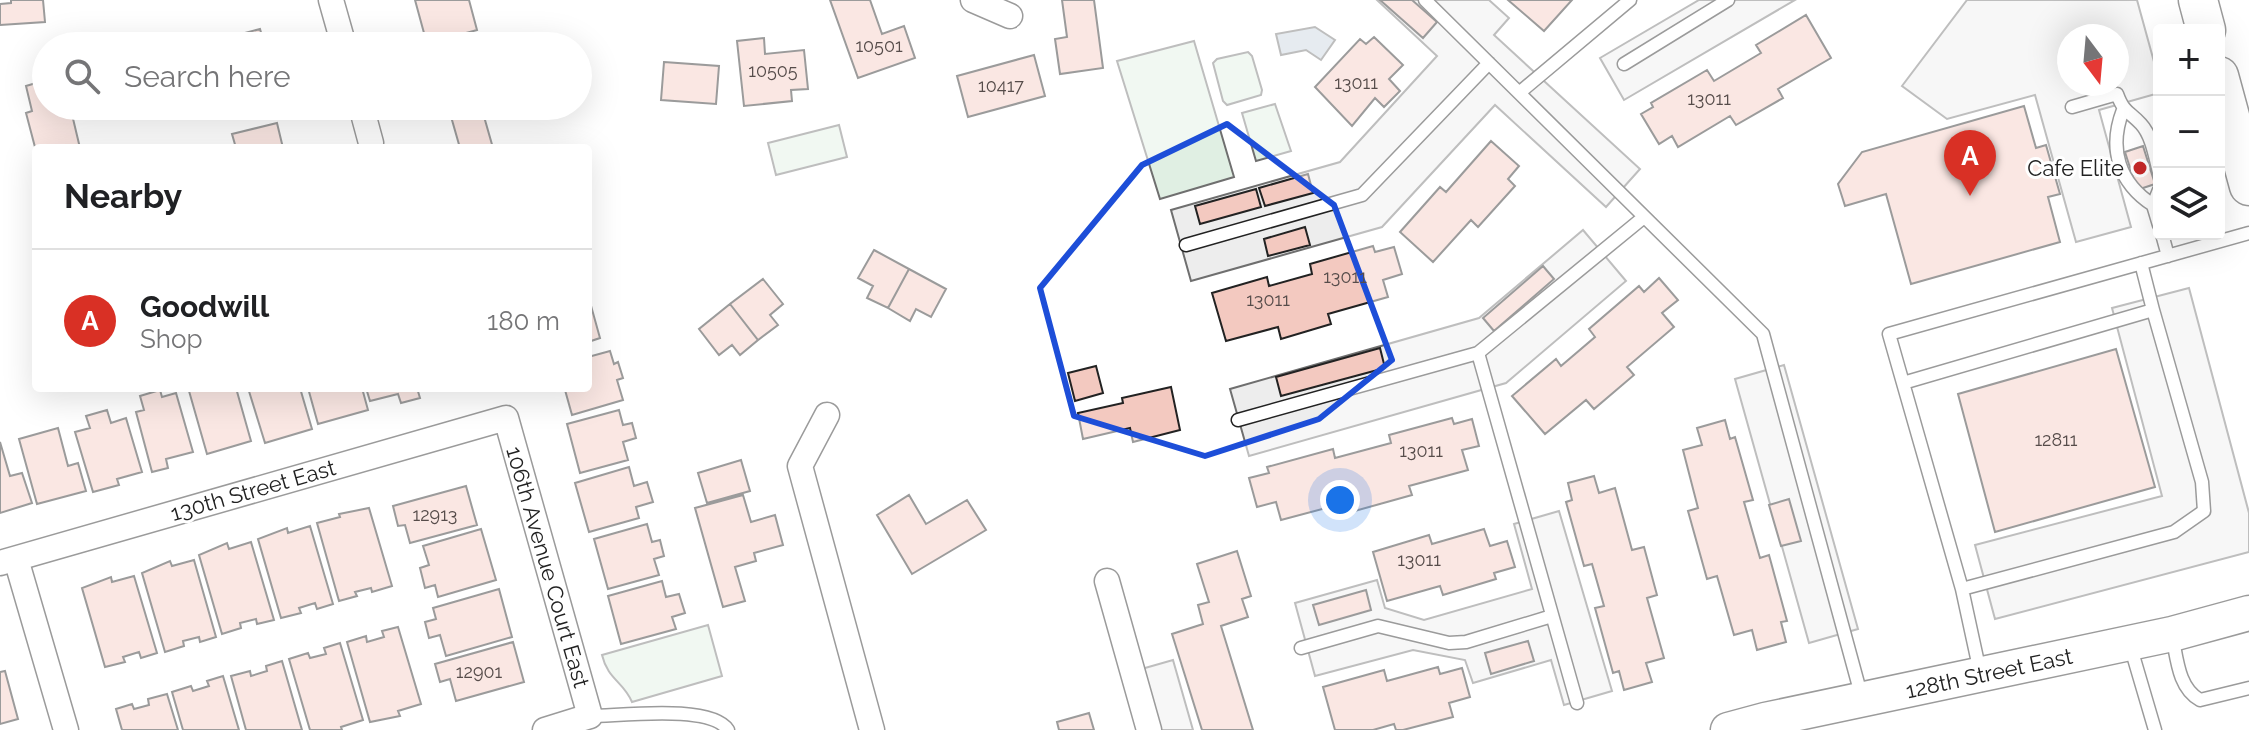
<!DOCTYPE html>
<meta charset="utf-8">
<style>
:root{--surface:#fff;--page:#f2f2f2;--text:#202124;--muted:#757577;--line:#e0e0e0;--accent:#d93025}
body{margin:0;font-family:Raleway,sans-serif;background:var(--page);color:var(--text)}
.controls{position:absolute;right:24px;top:24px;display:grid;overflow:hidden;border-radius:8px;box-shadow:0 8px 32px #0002}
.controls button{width:72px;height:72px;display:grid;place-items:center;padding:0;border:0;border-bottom:2px solid var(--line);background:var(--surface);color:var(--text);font:40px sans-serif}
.compass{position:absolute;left:2057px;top:24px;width:72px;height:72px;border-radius:50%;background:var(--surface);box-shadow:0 8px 32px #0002;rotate:164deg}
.you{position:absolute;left:1340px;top:500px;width:28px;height:28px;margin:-20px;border:6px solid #fff;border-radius:50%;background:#1a73e8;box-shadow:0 0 0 12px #1a73e833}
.badge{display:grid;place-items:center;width:52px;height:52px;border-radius:50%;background:var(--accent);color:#fff;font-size:26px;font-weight:700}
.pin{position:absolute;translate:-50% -66px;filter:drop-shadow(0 2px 4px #0008)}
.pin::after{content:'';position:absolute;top:42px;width:28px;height:24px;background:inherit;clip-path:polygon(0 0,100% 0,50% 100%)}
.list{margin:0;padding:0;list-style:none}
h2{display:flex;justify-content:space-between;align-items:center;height:104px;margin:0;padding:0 32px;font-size:34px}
h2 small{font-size:26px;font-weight:400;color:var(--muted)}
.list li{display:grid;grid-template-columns:52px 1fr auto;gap:24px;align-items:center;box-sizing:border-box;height:144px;padding:0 32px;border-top:2px solid var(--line)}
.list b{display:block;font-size:30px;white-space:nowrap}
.list p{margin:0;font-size:26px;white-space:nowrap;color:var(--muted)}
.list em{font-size:26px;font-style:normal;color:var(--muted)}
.icon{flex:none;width:44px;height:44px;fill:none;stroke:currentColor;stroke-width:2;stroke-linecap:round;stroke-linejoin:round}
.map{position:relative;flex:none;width:2249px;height:730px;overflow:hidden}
.search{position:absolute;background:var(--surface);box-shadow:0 8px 32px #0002;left:32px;top:32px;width:560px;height:88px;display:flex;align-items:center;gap:20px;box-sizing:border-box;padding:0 28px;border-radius:44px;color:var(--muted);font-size:30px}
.panel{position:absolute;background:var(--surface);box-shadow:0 8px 32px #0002;left:32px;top:144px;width:560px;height:248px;border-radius:8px}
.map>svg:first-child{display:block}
.green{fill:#e0efe3;stroke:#6f6f6f;stroke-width:2}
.parking{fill:#ededed;stroke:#6f6f6f;stroke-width:2;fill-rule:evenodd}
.water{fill:#c7d3dd;stroke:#6f6f6f;stroke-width:2}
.building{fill:#f3c9c0;stroke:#222;stroke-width:2}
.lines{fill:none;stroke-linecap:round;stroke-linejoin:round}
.lane-casing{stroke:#222;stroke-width:15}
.street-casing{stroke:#222;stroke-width:27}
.secondary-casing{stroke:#222;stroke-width:37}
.primary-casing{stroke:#222;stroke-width:41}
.lane{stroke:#fff;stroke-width:12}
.street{stroke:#fff;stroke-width:24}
.secondary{stroke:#fff;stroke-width:34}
.primary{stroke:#fff;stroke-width:38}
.marked{fill:none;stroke:#1d4ed8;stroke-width:6;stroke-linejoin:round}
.poi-dot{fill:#c62828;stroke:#fff;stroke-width:3}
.labels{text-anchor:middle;stroke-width:6;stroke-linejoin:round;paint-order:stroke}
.number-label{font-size:18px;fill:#564c4a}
.poi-label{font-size:22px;fill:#222;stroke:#fff;text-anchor:end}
.street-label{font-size:22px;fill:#222;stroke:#fff}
</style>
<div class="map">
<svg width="2249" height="730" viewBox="0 0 2249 730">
<rect width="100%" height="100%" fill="#fff"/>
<path class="green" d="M 1194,41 L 1234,177 L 1160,199 L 1117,61 Z
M 1248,52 L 1252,56 L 1262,90 L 1261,95 L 1227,105 L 1223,101 L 1213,63 L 1217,59 Z
M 1275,104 L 1291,151 L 1256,161 L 1242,113 Z
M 839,125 L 847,157 L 776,175 L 768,143 Z
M 708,625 L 722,676 L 632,702 C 623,681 608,680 602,655 Z"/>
<path class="parking" d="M 1377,0 L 1489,0 L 1509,18 L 1494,35 L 1640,169 L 1606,207 L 1495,105 L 1382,227 L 1191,281 L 1171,210 L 1340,162 L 1437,56 Z
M 1699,0 L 1795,0 L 1624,100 L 1600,58 Z
M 1967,0 L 2137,0 L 2159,80 L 2159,93 L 2099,110 L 2131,227 L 2076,242 L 2035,95 L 1947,119 L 1902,86 ZM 2069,36 L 2117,36 L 2117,84 L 2069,84 Z
M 1583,230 L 1626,281 L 1506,383 L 1249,456 L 1230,389 L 1479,318 Z
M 2189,288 L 2249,513 L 2249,552 L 1995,619 L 1975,545 L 2162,496 L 2112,308 Z
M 1784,365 L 1858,629 L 1809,643 L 1735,379 Z
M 1559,511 L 1612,691 L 1564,705 L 1551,660 L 1473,683 L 1465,660 L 1413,650 L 1315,676 L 1295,603 L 1377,580 L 1385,608 L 1424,620 L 1532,589 L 1514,524 Z
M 1173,660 L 1193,730 L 1140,730 L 1124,674 Z"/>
<path class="water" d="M 1315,27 L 1335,40 L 1321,60 L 1306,50 L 1281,55 L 1276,34 Z"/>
<path class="building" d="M 11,0 L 43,0 L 45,22 L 0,25 L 0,4 L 11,3 Z
M 415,0 L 469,0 L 477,30 L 459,35 L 462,46 L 411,46 L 408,37 L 424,33 Z
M 830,0 L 870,0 L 882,34 L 904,26 L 915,58 L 858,78 Z
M 1062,0 L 1094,0 L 1103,68 L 1060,74 L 1055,39 L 1067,37 Z
M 1380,0 L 1412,0 L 1437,22 L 1423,38 Z
M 1508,0 L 1572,0 L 1544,31 Z
M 1806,15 L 1831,58 L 1778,89 L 1783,98 L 1736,125 L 1730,116 L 1678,147 L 1672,136 L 1659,144 L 1641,114 L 1653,107 L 1651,103 L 1707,70 L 1714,81 L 1761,53 L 1756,45 Z
M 260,29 L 265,46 L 212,46 L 211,42 Z
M 1374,37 L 1403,65 L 1389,79 L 1400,91 L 1384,107 L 1375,98 L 1352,126 L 1315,87 L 1360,39 L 1366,44 Z
M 764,38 L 765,54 L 804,50 L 808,89 L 791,90 L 792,101 L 744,106 L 737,41 Z
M 1034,55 L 1045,96 L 968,117 L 957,76 Z
M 664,62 L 719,66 L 716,104 L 661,100 Z
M 46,80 L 46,106 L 70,106 L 80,148 L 36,148 L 36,151 L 26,113 L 32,111 L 26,86 Z
M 229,106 L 255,106 L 256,111 L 232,118 Z
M 448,106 L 481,106 L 493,148 L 460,148 Z
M 2024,106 L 2036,148 L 2046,145 L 2060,194 L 2048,197 L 2060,242 L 1911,284 L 1886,194 L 1845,206 L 1838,184 L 1862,152 Z
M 277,123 L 283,148 L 236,148 L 232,134 Z
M 1491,141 L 1519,166 L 1508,179 L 1515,186 L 1478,227 L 1471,220 L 1433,262 L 1400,232 L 1440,187 L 1446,192 Z
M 2143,146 L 2155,184 L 2137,190 L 2125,152 Z
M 1308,174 L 1313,193 L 1265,206 L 1259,188 Z
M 1256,189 L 1261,207 L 1200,224 L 1195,206 Z
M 1305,227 L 1310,245 L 1268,256 L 1264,239 Z
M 1373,246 L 1375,252 L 1394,247 L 1402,274 L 1383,280 L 1388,297 L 1328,314 L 1331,324 L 1281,339 L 1278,327 L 1226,341 L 1212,293 L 1267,277 L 1269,286 L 1312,274 L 1310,264 Z
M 874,250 L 909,269 L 888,308 L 867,298 L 873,286 L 858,278 Z
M 1543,266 L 1554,279 L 1494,331 L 1483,318 Z
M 909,269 L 946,289 L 931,317 L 916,309 L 910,321 L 888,308 Z
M 1659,278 L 1678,300 L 1662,313 L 1674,327 L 1627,367 L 1634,375 L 1594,409 L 1586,400 L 1545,434 L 1512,396 L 1556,359 L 1561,366 L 1595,337 L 1589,329 L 1639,286 L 1644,292 Z
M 763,279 L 783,304 L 770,315 L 778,325 L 758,340 L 730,304 Z
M 588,295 L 600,338 L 588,342 Z
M 730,304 L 758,340 L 740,355 L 732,345 L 719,355 L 699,329 Z
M 1380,348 L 1385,368 L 1281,396 L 1276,377 Z
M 2116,349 L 2155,487 L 1995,532 L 1958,394 Z
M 610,351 L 614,364 L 618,362 L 623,378 L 617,380 L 623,400 L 572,415 L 565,390 L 560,390 L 560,388 L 588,388 L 588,357 Z
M 1096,366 L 1103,393 L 1075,401 L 1068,373 Z
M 1171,387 L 1180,430 L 1133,442 L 1130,428 L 1083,439 L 1078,413 L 1123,403 L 1122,398 Z
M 198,388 L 236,388 L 251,441 L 207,454 L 189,391 Z
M 248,388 L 300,388 L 312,429 L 265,443 Z
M 308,388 L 362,388 L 368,410 L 318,424 Z
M 366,388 L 417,388 L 420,398 L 401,403 L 398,394 L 370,401 Z
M 160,390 L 162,397 L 176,393 L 193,452 L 166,459 L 168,468 L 152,472 L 136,412 L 144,410 L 140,396 Z
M 107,410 L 111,423 L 126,418 L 142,472 L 117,479 L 119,485 L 93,492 L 75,432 L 90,428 L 86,416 Z
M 619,410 L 623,425 L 632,423 L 636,438 L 623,442 L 628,460 L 580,473 L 567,424 Z
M 1452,418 L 1454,424 L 1472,419 L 1479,446 L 1462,450 L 1468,470 L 1409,486 L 1412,495 L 1344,514 L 1341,504 L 1281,520 L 1276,502 L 1257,507 L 1249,478 L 1269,473 L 1267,467 L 1333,449 L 1335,458 L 1391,443 L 1389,435 Z
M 1725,420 L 1730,439 L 1735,437 L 1753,500 L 1744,502 L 1760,558 L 1769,555 L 1787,621 L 1781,622 L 1786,642 L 1757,650 L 1752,630 L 1734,635 L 1717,576 L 1707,579 L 1688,511 L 1698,508 L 1683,450 L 1702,445 L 1697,428 Z
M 58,428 L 68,466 L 78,463 L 86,491 L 37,504 L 19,439 Z
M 0,442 L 10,476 L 22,473 L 32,503 L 0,513 Z
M 741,460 L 750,491 L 707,503 L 698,473 Z
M 629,467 L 634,486 L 647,482 L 653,502 L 636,507 L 639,518 L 589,532 L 575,483 Z
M 1594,476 L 1599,493 L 1615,488 L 1632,550 L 1644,547 L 1657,595 L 1647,598 L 1664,658 L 1646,663 L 1652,682 L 1624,690 L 1619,671 L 1613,673 L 1595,608 L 1604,606 L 1592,564 L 1584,566 L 1566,502 L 1572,500 L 1568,483 Z
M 466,486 L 477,525 L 410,543 L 405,525 L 398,526 L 393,506 Z
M 743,495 L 751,522 L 775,515 L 783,545 L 754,553 L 756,561 L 735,567 L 745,601 L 723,607 L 695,508 Z
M 909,495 L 926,524 L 967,500 L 986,530 L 912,574 L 877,515 Z
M 1789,499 L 1801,541 L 1781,546 L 1769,505 Z
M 369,508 L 392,586 L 372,592 L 371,588 L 355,592 L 357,596 L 339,601 L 317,523 L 340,517 L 339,514 Z
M 647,524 L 652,542 L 660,540 L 664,556 L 654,559 L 659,575 L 608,589 L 594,539 Z
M 310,526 L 333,604 L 317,609 L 315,603 L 299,608 L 301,613 L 281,618 L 258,539 L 287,528 L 288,533 Z
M 481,529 L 496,580 L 438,597 L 435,585 L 425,588 L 420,568 L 429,565 L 423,546 Z
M 1484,529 L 1490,546 L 1507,541 L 1515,567 L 1494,573 L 1496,579 L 1443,595 L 1440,586 L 1387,601 L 1373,552 L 1429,535 L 1432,544 Z
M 251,542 L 274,620 L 257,624 L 256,619 L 240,623 L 241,628 L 222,634 L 199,555 L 227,543 L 229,549 Z
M 1237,551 L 1251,596 L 1242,599 L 1248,617 L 1221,626 L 1253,730 L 1202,730 L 1172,634 L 1203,624 L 1198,605 L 1209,602 L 1197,564 Z
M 194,560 L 216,637 L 200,642 L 199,637 L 183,641 L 184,646 L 165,652 L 142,573 L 170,561 L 172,566 Z
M 134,576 L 157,653 L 141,658 L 139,652 L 123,657 L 125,662 L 105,667 L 82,588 L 111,577 L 112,582 Z
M 662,581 L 666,597 L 679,594 L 685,613 L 672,617 L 676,629 L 621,644 L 608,596 Z
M 499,589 L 512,637 L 446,656 L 440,635 L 429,638 L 425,622 L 436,619 L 433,608 Z
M 1366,590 L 1371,610 L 1319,625 L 1313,605 Z
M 398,627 L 421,704 L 398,711 L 400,716 L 370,722 L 347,642 L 366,636 L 367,642 L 384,637 L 382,631 Z
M 1528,641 L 1534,661 L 1491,674 L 1485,653 Z
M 513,642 L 524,682 L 456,701 L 450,679 L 440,682 L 435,664 Z
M 340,643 L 363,720 L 341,727 L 342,730 L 310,730 L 289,659 L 308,653 L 310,658 L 326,654 L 324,648 Z
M 282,661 L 302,730 L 246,730 L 231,676 L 250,671 L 251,676 L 267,671 L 266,666 Z
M 1438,667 L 1440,674 L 1462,668 L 1470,697 L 1449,703 L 1453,717 L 1403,730 L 1396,730 L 1394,724 L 1373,730 L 1335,730 L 1323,687 L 1384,670 L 1387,681 Z
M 5,671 L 18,719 L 0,724 L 0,672 Z
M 223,676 L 239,730 L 183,730 L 172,692 L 191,686 L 193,691 L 209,686 L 207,681 Z
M 167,694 L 178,730 L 122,730 L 116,709 L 132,704 L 134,709 L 149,705 L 148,699 Z
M 1089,713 L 1094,730 L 1059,730 L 1057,722 Z"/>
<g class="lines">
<g class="lane-casing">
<path id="lane" d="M 1425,0 L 1763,334 L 1862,698
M 1624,64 L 1728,0
M 1519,93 L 1630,0
M 2072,107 L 2117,94 C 2124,113 2129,111 2141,124 C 2152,136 2155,157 2159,172
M 2123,110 C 2108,149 2119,183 2153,205
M 2159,190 L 2153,205 L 2159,225
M 2162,234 L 2168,256
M 1186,245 L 1362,195 L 1489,63
M 2141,263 L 2153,310 L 1903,383 L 1889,334 L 2249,233
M 1478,353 L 1577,703
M 1903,383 L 1962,589 L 2174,532 L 2204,511 L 2202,482 L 2153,310
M 1238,420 L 1478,353 L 1644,217
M 1962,589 L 1980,672
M 2172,635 C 2177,658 2178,688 2200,700 L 2249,688
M 2130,645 L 2155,730
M 1301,648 L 1378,626 L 1449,643 L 1466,642 L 1552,616
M 590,716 C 620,716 711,704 728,730"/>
</g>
<g class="street-casing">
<path id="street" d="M 331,0 L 344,46
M 973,0 L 1010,16
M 361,106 L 371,143
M 827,415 L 800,466 L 872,730
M 16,559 L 66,730
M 0,563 L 506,418 L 590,716 L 545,730
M 1107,581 L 1149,730"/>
</g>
<g class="secondary-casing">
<path id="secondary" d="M 1728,730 L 1765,720 L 2172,634 L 2249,613"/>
</g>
<g class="primary-casing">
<path id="primary" d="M 2198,0 L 2206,30
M 2219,76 L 2249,186"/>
</g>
<use href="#lane" class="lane"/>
<use href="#street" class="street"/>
<use href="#secondary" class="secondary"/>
<use href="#primary" class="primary"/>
</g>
<path d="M0 0H2249V730H0ZM 1227,124 L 1334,205 L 1392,360 L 1319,419 L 1205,456 L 1074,416 L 1040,288 L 1142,165 Z" fill="#fff" fill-opacity=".55" fill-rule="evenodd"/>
<path class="marked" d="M 1227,124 L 1334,205 L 1392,360 L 1319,419 L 1205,456 L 1074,416 L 1040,288 L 1142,165 Z"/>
<circle class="poi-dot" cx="2140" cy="168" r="8"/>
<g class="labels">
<g class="number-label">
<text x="879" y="52">10501</text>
<text x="773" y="77">10505</text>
<text x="1356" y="89">13011</text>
<text x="1001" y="92">10417</text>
<text x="1709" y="105">13011</text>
<text x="1345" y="283">13011</text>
<text x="1268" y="306">13011</text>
<text x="2056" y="446">12811</text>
<text x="1421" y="457">13011</text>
<text x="435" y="521">12913</text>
<text x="1419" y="566">13011</text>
<text x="479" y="678">12901</text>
</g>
<g class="poi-label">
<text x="2124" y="176">Cafe Elite</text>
</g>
<g class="street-label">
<text transform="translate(253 490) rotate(-16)" y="8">130th Street East</text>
<text transform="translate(548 567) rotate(74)" y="8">106th Avenue Court East</text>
<text transform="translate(1989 673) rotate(-12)" y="8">128th Street East</text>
</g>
</g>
</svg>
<div class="controls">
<button>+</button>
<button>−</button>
<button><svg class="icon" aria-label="layers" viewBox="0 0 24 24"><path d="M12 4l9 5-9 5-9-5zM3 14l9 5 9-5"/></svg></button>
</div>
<svg class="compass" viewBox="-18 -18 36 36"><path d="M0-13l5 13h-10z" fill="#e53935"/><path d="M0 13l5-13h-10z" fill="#757577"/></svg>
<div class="you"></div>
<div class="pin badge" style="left:1970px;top:196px">A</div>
<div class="search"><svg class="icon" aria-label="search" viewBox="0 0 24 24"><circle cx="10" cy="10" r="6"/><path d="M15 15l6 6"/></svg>Search here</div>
<section class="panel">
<h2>Nearby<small></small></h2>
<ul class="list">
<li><span class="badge">A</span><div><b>Goodwill</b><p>Shop</p></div><em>180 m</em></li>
</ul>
</section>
</div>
